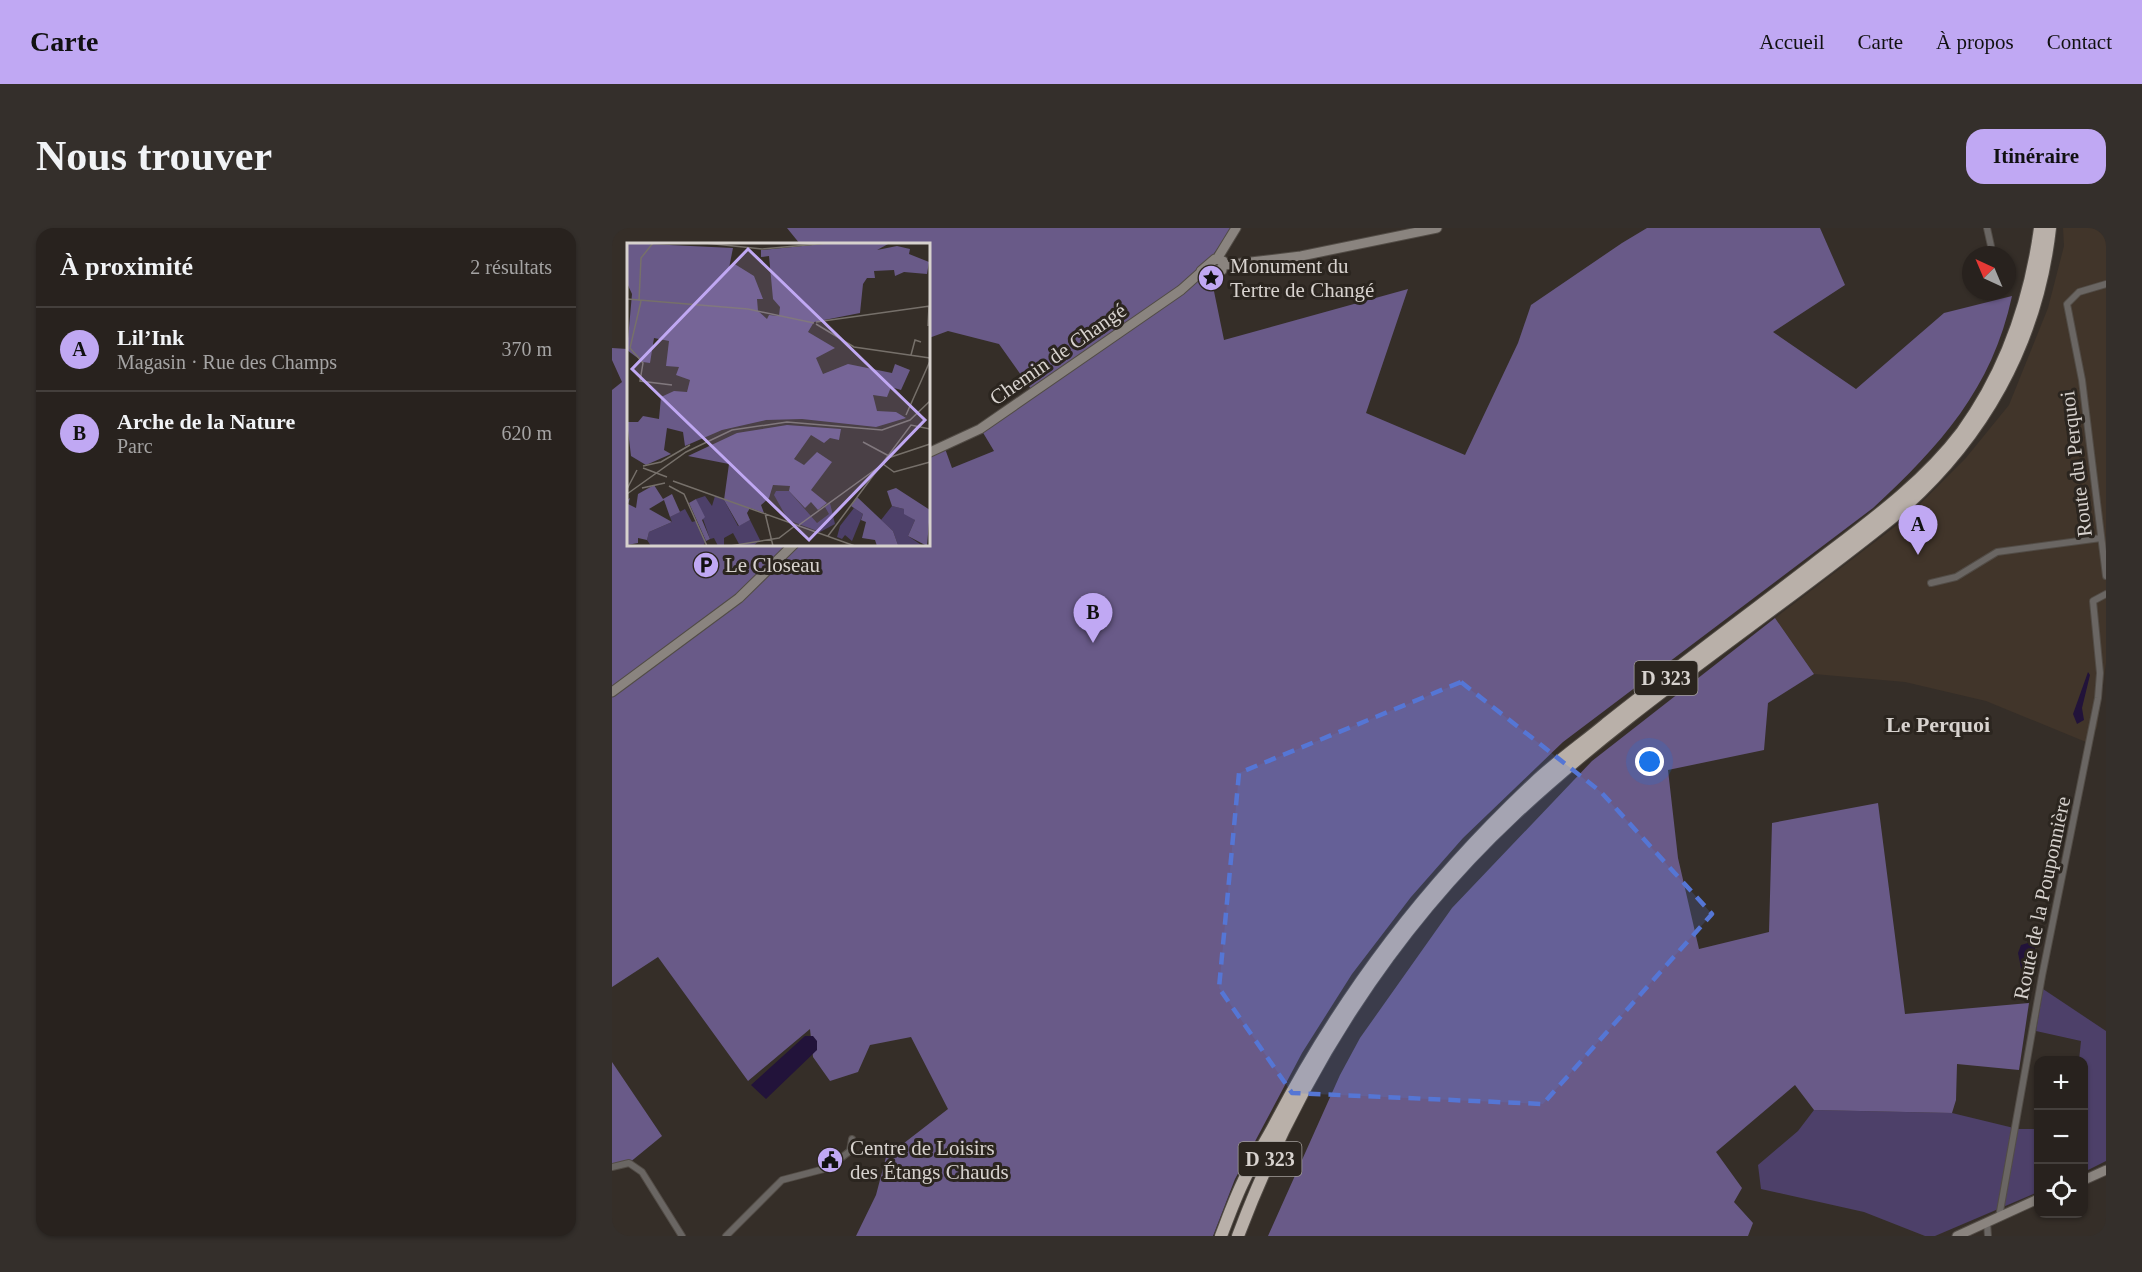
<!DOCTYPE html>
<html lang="fr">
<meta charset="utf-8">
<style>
:root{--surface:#28221e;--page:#342f2b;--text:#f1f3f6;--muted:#a5a4a4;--line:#443f3c;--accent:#c0a8f3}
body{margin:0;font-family:Georgia,serif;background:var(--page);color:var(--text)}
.controls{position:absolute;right:18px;bottom:18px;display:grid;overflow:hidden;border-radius:12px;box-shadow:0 2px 4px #0004}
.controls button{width:54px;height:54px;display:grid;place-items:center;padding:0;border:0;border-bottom:2px solid var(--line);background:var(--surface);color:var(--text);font:30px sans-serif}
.compass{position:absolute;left:1350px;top:18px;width:54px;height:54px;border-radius:50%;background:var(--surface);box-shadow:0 2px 4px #0004;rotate:316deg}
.you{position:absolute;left:1038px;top:534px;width:21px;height:21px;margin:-15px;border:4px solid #fff;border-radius:50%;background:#1a73e8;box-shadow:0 0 0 9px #1a73e833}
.badge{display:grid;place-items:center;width:39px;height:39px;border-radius:50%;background:var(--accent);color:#111;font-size:20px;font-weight:700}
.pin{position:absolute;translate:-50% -50px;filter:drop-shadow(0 2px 3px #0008)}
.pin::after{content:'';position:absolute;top:32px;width:21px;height:18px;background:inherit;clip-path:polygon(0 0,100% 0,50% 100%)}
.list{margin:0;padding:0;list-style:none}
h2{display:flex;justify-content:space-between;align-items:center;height:78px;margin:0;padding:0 24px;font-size:26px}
h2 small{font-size:20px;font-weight:400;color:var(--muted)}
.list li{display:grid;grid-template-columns:39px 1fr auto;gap:18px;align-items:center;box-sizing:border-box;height:84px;padding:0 24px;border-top:2px solid var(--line)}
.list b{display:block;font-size:22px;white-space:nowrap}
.list p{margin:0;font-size:20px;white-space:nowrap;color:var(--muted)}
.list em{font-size:20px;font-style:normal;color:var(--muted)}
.icon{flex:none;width:33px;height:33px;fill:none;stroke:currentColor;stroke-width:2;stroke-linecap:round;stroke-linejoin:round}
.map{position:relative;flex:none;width:1494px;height:1008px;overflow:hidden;border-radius:18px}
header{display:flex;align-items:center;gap:36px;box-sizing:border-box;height:84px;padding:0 30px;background:var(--accent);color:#111}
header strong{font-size:28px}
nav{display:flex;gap:33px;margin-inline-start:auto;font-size:21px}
.intro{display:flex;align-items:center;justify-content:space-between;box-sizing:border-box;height:144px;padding:0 36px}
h1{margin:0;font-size:42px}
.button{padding:15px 27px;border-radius:18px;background:var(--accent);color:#111;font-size:21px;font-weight:700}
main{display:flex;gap:36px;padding:0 36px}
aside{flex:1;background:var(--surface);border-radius:18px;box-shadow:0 2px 4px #0004}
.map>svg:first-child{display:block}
.built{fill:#41352a}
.green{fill:#4d4069}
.forest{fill:#695a88}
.water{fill:#22133a}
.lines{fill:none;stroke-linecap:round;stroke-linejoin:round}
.street-casing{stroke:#524c46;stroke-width:8}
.secondary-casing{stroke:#524c46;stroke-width:11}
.highway-casing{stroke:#524c46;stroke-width:14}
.street{stroke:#6a6663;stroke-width:6}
.secondary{stroke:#8a847f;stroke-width:9}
.highway{stroke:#b9b0a9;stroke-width:12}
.marked{fill:#5576d5;fill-opacity:0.2;stroke:#5576d5;stroke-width:4.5;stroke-dasharray:12 8;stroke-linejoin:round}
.labels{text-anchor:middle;stroke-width:6;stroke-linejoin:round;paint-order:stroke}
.shield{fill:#2b251f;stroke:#a39e9a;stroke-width:1.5}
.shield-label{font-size:20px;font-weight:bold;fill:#d7d2ce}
.poi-label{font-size:21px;fill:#d7d2ce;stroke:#2b251f;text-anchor:start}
.street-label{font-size:21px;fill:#d7d2ce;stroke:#2b251f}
.neighbourhood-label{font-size:22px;font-weight:bold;fill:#d7d2ce;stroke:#2b251f}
.inset-road{fill:none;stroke:#76706a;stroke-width:1.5}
.view{fill:#c0a8f3;fill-opacity:0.15;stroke:#c0a8f3;stroke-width:3}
.inset-edge{fill:none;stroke:#d7d2ce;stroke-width:3}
</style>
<header>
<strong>Carte</strong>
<nav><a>Accueil</a><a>Carte</a><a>À propos</a><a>Contact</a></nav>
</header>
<div class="intro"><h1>Nous trouver</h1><a class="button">Itinéraire</a></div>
<main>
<aside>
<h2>À proximité<small>2 résultats</small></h2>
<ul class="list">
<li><span class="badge">A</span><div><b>Lil’Ink</b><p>Magasin · Rue des Champs</p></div><em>370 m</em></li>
<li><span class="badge">B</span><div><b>Arche de la Nature</b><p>Parc</p></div><em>620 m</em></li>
</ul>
</aside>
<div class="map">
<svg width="1494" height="1008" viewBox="0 0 1494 1008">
<rect width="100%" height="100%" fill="#352e28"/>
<path class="built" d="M 1451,0 L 1494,0 L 1494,435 L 1485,500 L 1474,514 L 1374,473 L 1293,454 L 1202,446 L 1163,390 L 1293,291 L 1353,231 L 1397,177 L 1436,80 L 1452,18 Z"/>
<path class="green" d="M 1431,761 L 1494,803 L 1494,933 L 1472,944 L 1472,832 L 1467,832 L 1469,813 L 1424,803 Z
M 1202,882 L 1340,885 L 1406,901 L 1426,901 L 1426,964 L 1323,1008 L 1313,1008 L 1252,984 L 1149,961 L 1146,937 L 1186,903 Z"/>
<path class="forest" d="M 175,0 L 620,0 L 596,34 L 612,112 L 796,61 L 754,185 L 853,227 L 906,115 L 919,77 L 1010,15 L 1035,0 L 1208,0 L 1233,57 L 1161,104 L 1244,161 L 1332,85 L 1400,68 C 1380,161 1328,218 1261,280 L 951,514 L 851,610 L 799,669 L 740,746 L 690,825 L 623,951 L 601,1008 L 244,1008 L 264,967 L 274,929 L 336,881 L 299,809 L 258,817 L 246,844 L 218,853 L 201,829 L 198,801 L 136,853 L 46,729 L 0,759 L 0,162 L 10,154 L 0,132 L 0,120 L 16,121 L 16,316 L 316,316 L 317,221 L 331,215 L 340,240 L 382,223 L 367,198 L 419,161 L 387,116 L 336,103 L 317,110 L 316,16 L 188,16 Z
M 1163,390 L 1202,446 L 1156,475 L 1152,522 L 1056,542 L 1066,630 L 1087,721 L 1157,704 L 1160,595 L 1266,575 L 1293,786 L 1417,775 L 1407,842 L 1345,836 L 1344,872 L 1340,885 L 1202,882 L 1183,857 L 1104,924 L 1130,960 L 1122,974 L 1141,995 L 1136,1008 L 656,1008 L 728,847 L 748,810 L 840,680 L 980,533 Z
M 0,834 L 50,908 L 17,935 L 0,939 Z"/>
<path class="water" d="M 1476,444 L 1478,447 L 1470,480 L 1472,492 L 1465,496 L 1461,486 Z
M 1419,714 L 1423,716 L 1423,724 L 1413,743 L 1409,740 L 1406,725 L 1409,717 Z
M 193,808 L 201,808 L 205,813 L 205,822 L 154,871 L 139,857 Z"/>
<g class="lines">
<g class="street-casing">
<path id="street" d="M 1375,0 L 1381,27
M 1494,56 L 1467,64 L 1455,76 L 1470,152 L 1494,348
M 1319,355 L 1344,349 L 1385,324 L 1489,310
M 0,939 L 17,935 L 30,944 L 70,1008
M 1387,989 L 1430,748 L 1486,470 L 1488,445 L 1481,373 L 1494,366
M 1375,995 L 1376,1008
M 114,1008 L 170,952 L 216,940 L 238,923 L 240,911"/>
</g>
<g class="secondary-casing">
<path id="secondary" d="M 605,31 L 624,0
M 613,37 L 689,28 L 825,0
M 589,43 L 603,31 L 611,33 L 610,42 L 601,42
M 316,225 L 368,201 L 569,62 L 588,45 L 601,42
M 0,464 L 127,370 L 182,316
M 1472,952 L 1494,942
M 1345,1008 L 1426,971"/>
</g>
<g class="highway-casing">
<path id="highway" d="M 609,1008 C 616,990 623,970 632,952 C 641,932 654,914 664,894 C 732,764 815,656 922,555 C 944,534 970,516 994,496 C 1062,442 1132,390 1201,337 C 1253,297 1310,257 1350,204 C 1394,143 1418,73 1428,0
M 626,1008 C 686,849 778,703 902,587 C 1020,477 1157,389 1282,288 C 1370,213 1425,116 1438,0"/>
</g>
<use href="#street" class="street"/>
<use href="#secondary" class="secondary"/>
<use href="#highway" class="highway"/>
</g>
<path class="marked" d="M 849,454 L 989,564 L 1100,686 L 931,876 L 680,865 L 607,760 L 627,545 Z"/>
<defs>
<g id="sight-disc" transform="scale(1.35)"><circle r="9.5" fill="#c0a8f3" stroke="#2b251f"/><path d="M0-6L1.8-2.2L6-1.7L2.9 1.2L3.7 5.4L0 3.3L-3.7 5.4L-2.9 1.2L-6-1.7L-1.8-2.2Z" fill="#111"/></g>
<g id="parking-disc" transform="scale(1.35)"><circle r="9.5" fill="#c0a8f3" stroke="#2b251f"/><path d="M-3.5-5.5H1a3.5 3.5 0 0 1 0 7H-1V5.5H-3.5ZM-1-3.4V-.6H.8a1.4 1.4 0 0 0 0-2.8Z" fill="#111"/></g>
<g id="civic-disc" transform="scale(1.35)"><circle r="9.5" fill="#c0a8f3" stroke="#2b251f"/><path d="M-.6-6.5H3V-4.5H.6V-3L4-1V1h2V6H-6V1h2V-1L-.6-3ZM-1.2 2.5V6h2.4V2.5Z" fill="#111"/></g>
</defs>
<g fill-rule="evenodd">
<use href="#sight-disc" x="599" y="50"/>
<use href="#parking-disc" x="94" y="337"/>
<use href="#civic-disc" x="218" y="932"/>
</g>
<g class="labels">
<g class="shield">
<rect x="1022.5" y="433" width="63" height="34" rx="4.5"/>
<rect x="626.5" y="914" width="63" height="34" rx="4.5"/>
</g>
<g class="shield-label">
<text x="1054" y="457">D 323</text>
<text x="658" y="938">D 323</text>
</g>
<g class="poi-label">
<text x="618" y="45">Monument du<tspan x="618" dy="24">Tertre de Changé</tspan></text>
<text x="113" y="344">Le Closeau</text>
<text x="238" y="927">Centre de Loisirs<tspan x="238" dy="24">des Étangs Chauds</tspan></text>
</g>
<g class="street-label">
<text transform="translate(446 126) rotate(-35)" y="7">Chemin de Changé</text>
<text transform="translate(1464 236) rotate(-97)" y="7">Route du Perquoi</text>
<text transform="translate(1430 670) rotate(-78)" y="7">Route de la Pouponnière</text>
</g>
<g class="neighbourhood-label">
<text x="1326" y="504">Le Perquoi</text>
</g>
</g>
<g transform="translate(15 15)">
<rect width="303" height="303" fill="#352e28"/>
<path d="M 149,248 L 162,248 L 190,280 L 202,271 L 198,264 L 203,260 L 208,281 L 193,289 L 161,277 L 147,252 ZM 78,253 L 85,263 L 88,253 L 97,257 L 111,283 L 123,277 L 133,297 L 126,303 L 105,303 L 112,301 L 106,290 L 97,295 L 97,303 L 91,303 L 87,295 L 83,296 L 69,256 ZM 265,263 L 277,266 L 288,277 L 281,293 L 296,303 L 271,302 L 266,288 L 254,277 ZM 227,265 L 236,271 L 225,298 L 218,292 L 215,296 L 210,294 L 213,283 ZM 58,266 L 65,279 L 69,278 L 79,298 L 76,303 L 24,303 L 20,297 L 22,289 L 45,279 L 43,274 Z" fill="#4d4069"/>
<path d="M 0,0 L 106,5 L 102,25 L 106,20 L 127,33 L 136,56 L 130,56 L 131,68 L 140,76 L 142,72 L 152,73 L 153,64 L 146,56 L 142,13 L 134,14 L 134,7 L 206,0 L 263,0 L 250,7 L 270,3 L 283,6 L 282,11 L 302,19 L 300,31 L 277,29 L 268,33 L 267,27 L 247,28 L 248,35 L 240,35 L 236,41 L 233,70 L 187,79 L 181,89 L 208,105 L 189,115 L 196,131 L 221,121 L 265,130 L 268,121 L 283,127 L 274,147 L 264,144 L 260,154 L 246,152 L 250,168 L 269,169 L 279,175 L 249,184 L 175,176 L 139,177 L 95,187 L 58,203 L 56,189 L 40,185 L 37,207 L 44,211 L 19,222 L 4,213 L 0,179 L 11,179 L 16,173 L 32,176 L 34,154 L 47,148 L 60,149 L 63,137 L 49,132 L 52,124 L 39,123 L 42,98 L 27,95 L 23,120 L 16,119 L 0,107 L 5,51 L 0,40 ZM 160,182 L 214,186 L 212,197 L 203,195 L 197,200 L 184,192 L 167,216 L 177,222 L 190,209 L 205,219 L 184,247 L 200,260 L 191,267 L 184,259 L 178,265 L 162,248 L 163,243 L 146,242 L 142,255 L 134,262 L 137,270 L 123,265 L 120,270 L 123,277 L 112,283 L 97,257 L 102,221 L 61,213 L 110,190 ZM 27,242 L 36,256 L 45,251 L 53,269 L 43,274 L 37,257 L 22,266 L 45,279 L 22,289 L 20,297 L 11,295 L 11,300 L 0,302 L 0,257 L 3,255 L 1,261 L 9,265 L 11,251 ZM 269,245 L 303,267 L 300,303 L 281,293 L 288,277 L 277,271 L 277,266 L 265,263 L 260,248 ZM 230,254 L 266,288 L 271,302 L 250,303 L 248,297 L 235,295 L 239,279 L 234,277 L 236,271 L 224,263 ZM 69,256 L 78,274 L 75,277 L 83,296 L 79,298 L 62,260 Z" fill="#695a88"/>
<path class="inset-road" d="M 78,0 L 135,6 L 202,0M 0,56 L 121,66 L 187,80M 12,58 L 14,15 L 26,0M 14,58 L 3,105 L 16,120 L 13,138 L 45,142M 189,79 L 303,63M 189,81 L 227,104 L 303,115M 301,83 L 302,63M 284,112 L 288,97 L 294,99M 279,172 L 303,118M 236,199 L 262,213M 261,215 L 303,201M 256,221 L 267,229 L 303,219M 16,223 L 34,219 L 63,202M 16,225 L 40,234M 46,238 L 228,303M 42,243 L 57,251 L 80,303M 15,245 L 38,240M 0,246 L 10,227M 0,251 L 59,209 L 105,187 L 160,179 L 255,187 L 283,177 L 303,158M 138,270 L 146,303M 172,282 L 256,221M 201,293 L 284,182 L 303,186M 103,303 L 152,295 L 169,282"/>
<path class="view" d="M 121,6 L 298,177 L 182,297 L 5,126 Z"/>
<rect width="303" height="303" class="inset-edge"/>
</g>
</svg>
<div class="controls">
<button>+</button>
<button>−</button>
<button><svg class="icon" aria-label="locate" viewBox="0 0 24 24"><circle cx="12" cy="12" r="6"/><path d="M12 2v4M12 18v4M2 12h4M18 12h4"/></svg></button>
</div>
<svg class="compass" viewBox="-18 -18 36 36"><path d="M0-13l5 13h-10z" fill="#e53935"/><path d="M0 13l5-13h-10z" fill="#a5a4a4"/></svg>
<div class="you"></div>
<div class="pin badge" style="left:1306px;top:327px">A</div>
<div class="pin badge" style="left:481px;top:415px">B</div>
</div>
</main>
